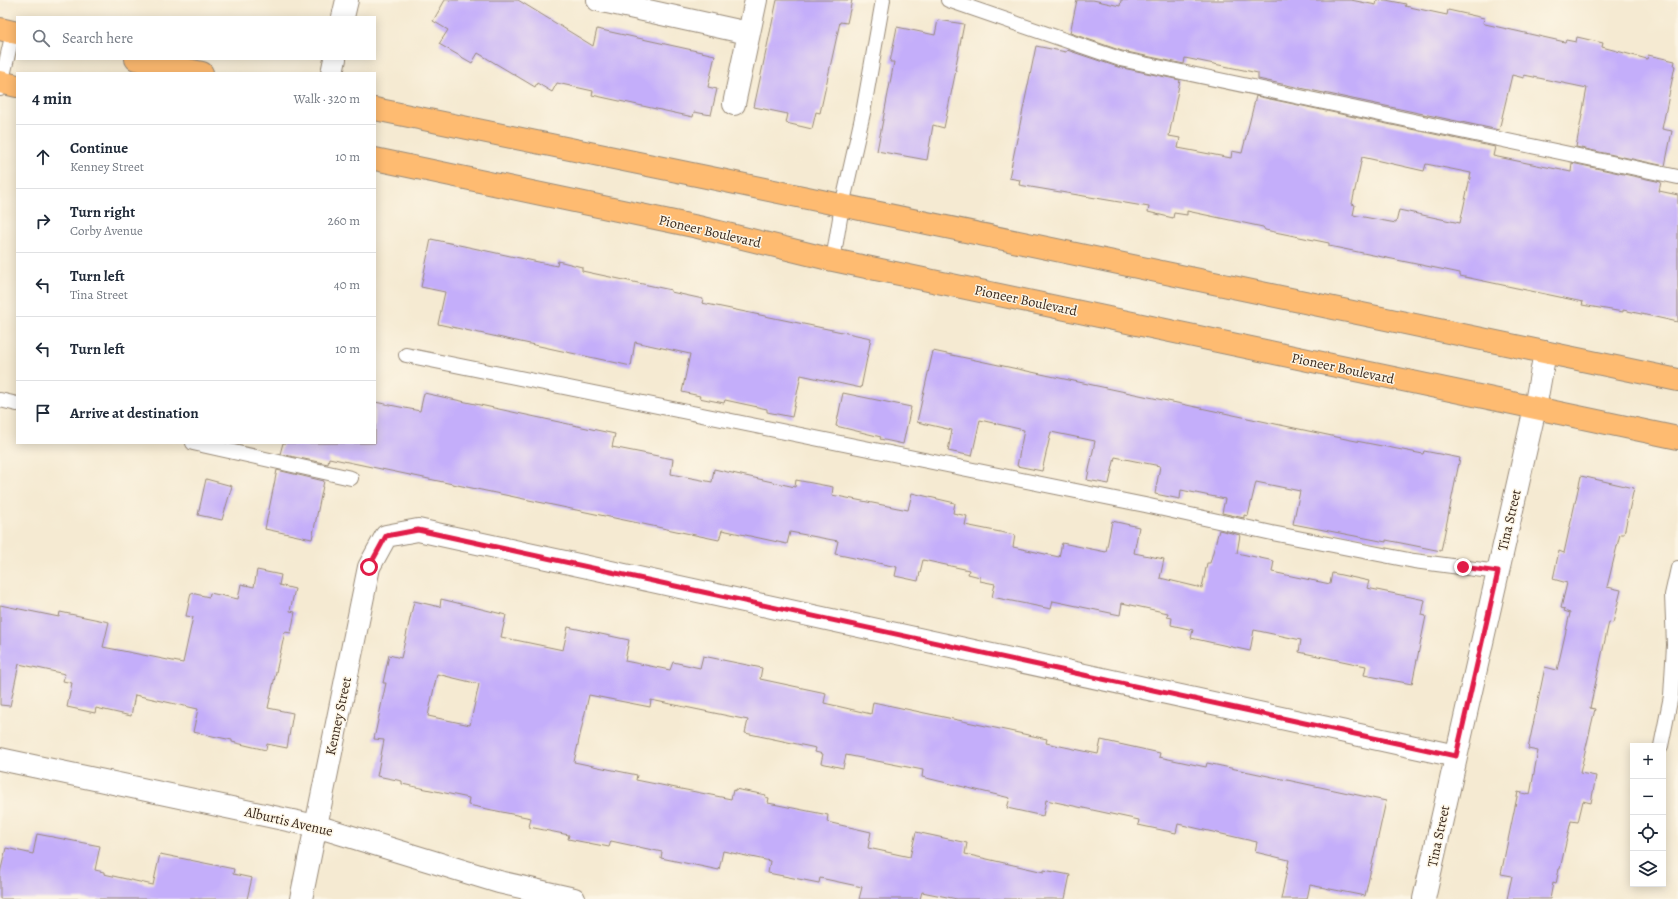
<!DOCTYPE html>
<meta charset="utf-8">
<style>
:root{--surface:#fff;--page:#f2f2f3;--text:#1f2937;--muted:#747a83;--line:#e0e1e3}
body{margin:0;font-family:Alegreya,serif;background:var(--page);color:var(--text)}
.controls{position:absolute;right:12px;bottom:12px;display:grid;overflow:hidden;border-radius:0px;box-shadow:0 2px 10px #0003}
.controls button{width:36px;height:36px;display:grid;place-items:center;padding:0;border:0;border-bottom:1px solid var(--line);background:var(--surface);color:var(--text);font:20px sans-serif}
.stop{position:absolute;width:12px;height:12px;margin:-9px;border:3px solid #e11d48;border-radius:50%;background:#fff}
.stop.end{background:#e11d48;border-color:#fff;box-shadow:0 1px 4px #0008}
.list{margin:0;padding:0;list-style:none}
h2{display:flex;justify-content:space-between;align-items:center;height:52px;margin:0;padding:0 16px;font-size:17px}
h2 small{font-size:13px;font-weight:400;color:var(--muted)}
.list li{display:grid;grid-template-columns:26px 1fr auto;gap:12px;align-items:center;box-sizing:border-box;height:64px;padding:0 16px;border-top:1px solid var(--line)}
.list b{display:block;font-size:15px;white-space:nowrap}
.list p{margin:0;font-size:13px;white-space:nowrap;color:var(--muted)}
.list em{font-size:13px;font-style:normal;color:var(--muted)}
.icon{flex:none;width:22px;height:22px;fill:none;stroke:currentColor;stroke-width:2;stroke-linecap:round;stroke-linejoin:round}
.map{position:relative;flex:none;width:1678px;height:899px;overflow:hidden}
.search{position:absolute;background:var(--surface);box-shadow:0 2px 10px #0003;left:16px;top:16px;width:360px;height:44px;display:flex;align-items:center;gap:10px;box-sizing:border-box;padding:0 14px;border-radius:0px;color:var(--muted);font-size:15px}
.panel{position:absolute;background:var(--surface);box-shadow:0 2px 10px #0003;left:16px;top:72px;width:360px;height:372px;border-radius:0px}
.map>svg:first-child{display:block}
.building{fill:#c4aefa;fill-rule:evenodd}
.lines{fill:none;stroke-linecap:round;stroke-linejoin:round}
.lane-casing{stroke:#988a78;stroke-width:16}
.street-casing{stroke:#988a78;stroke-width:24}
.primary-casing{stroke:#988a78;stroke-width:24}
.lane{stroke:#fff;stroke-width:14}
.street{stroke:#fff;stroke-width:22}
.primary{stroke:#febb71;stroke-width:22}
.route{stroke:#e11d48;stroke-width:5}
.labels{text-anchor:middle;stroke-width:3;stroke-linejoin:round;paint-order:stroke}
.street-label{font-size:14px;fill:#3b2a1e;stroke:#fcf5e5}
</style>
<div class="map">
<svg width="1678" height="899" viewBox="0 0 1678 899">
<rect width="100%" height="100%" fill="#fcf5e5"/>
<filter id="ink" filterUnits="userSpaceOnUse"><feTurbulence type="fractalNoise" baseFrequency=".025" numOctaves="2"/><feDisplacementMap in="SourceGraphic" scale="8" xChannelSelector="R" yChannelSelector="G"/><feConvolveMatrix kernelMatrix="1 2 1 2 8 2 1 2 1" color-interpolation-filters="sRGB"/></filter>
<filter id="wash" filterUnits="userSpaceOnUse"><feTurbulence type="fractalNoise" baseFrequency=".012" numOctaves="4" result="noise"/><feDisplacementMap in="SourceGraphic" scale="16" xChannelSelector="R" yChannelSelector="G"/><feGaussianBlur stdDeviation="0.9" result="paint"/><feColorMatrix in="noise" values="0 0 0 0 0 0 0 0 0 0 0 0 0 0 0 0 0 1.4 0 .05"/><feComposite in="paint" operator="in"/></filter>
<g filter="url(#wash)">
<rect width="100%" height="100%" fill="#f5ead2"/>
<g id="blocks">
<path class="building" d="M 445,0 L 518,0 L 593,46 L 597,29 L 715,55 L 708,87 L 717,89 L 711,115 L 694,112 L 693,117 L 592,95 L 593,91 L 557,83 L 552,92 L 537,83 L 535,87 L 478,53 L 472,63 L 439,44 L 448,30 L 433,21 Z
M 777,0 L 852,0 L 847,23 L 840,22 L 820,113 L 816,112 L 812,129 L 786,123 L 788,114 L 754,107 Z
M 1077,0 L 1093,0 L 1120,6 L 1121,0 L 1351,0 L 1376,5 L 1377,0 L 1386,0 L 1406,4 L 1405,6 L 1447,15 L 1448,10 L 1484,18 L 1483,23 L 1485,24 L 1565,42 L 1566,40 L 1576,42 L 1577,37 L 1603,43 L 1602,47 L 1647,59 L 1648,55 L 1675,61 L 1674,66 L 1675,66 L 1662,129 L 1672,131 L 1665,166 L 1576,147 L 1587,88 L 1524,75 L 1524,78 L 1512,75 L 1499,130 L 1258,79 L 1258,73 L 1185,58 L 1184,64 L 1122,51 L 1070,33 Z
M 938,20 L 964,24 L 955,70 L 956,70 L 944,128 L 933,125 L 927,160 L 877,151 L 894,62 L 890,62 L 897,27 L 935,35 Z
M 1036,46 L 1066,52 L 1067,50 L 1118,67 L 1180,80 L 1169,136 L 1180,138 L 1178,148 L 1231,158 L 1232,151 L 1242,153 L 1256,96 L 1495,147 L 1493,156 L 1571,172 L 1572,163 L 1661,182 L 1659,191 L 1678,195 L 1678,322 L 1623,310 L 1623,312 L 1582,305 L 1583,302 L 1460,276 L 1460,273 L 1329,246 L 1329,243 L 1265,230 L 1263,227 L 1187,211 L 1187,215 L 1174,213 L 1173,218 L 1148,212 L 1149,207 L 1019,185 L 1020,180 L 1009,178 ZM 1362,157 L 1424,171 L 1426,164 L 1471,173 L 1460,223 L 1399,210 L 1396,223 L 1353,215 L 1355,205 L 1352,204 Z
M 431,239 L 557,266 L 558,261 L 582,267 L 582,271 L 671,290 L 671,292 L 703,299 L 702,303 L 871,338 L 861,388 L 801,375 L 792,417 L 767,412 L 767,409 L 725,400 L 724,403 L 699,398 L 700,396 L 682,392 L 690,354 L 635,342 L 631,366 L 438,324 L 445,292 L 421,287 Z
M 933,351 L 1346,439 L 1423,454 L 1424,451 L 1460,458 L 1441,551 L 1386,540 L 1386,542 L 1293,524 L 1300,491 L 1256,482 L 1248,516 L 1244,515 L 1244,518 L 1222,513 L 1225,499 L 1181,490 L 1180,499 L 1155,494 L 1160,466 L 1115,457 L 1109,484 L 1087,480 L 1095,441 L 1051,432 L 1042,471 L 1017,466 L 1024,430 L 980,420 L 972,456 L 948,451 L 952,430 L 917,422 Z
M 424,393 L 615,434 L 612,447 L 673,459 L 671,474 L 712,482 L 714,469 L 795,487 L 796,480 L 833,487 L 832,495 L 908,510 L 912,493 L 955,503 L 953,513 L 967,516 L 965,525 L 1015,535 L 1013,547 L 1059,557 L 1062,543 L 1106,552 L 1112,521 L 1139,527 L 1134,553 L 1164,559 L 1160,578 L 1202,588 L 1207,563 L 1210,563 L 1219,530 L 1240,535 L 1237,553 L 1274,561 L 1272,572 L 1330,584 L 1332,573 L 1369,581 L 1367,588 L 1425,600 L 1422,615 L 1426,616 L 1412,684 L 1364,675 L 1366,666 L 1299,652 L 1301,640 L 1254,630 L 1250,651 L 1191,638 L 1193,630 L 1171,625 L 1172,618 L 1167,617 L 1168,613 L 1122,603 L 1120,615 L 1053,601 L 1051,609 L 992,597 L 995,584 L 980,581 L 980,577 L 968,574 L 969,570 L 923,560 L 918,581 L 895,576 L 897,567 L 835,554 L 838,541 L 790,532 L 787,544 L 722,530 L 719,540 L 329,458 L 328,464 L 280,454 L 283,443 L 375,443 L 375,402 L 420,411 Z
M 843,393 L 911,407 L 903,444 L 880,439 L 881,437 L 836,426 Z
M 277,470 L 324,481 L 312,539 L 265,529 Z
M 1581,476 L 1634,488 L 1624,534 L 1620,534 L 1607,587 L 1621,590 L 1613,623 L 1609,622 L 1590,708 L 1595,709 L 1580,773 L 1596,776 L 1591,803 L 1583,801 L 1578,822 L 1571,821 L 1560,869 L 1559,869 L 1556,884 L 1553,883 L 1550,899 L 1507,899 L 1512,876 L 1501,874 L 1518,792 L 1530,795 L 1538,751 L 1528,749 L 1545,667 L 1557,670 L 1570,613 L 1564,611 L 1565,609 L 1561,608 L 1567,583 L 1553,579 L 1559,551 L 1564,553 Z
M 206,479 L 232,486 L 222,520 L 198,515 Z
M 257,570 L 281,575 L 279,585 L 295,589 L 290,611 L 295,612 L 291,633 L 285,632 L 268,708 L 293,713 L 287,748 L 267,744 L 266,750 L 232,742 L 232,740 L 193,732 L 198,709 L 135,695 L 131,716 L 96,708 L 95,713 L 67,707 L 72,683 L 63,681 L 65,674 L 19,664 L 10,706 L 0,705 L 0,605 L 59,617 L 60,612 L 109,622 L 103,647 L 183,663 L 193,617 L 186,616 L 191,593 L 209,597 L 210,593 L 238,599 L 241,584 L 254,587 Z
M 441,599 L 506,615 L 501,637 L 563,650 L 568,627 L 629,640 L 625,661 L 670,670 L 673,662 L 700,668 L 703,656 L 762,668 L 760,679 L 826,693 L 824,703 L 871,714 L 873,702 L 1047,739 L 1046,743 L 1098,754 L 1101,740 L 1160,753 L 1159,757 L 1206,767 L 1207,763 L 1386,801 L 1365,896 L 1310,885 L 1307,899 L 1281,899 L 1289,860 L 1255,852 L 1257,842 L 1178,824 L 1176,833 L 1138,825 L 1139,820 L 1046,800 L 1043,816 L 1007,808 L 1010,798 L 922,777 L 923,770 L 846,755 L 843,768 L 821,763 L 823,754 L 815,752 L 816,748 L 745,733 L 748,720 L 651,700 L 650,707 L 589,695 L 574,762 L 637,775 L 636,780 L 731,799 L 733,790 L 735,791 L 735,789 L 766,795 L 765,797 L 769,798 L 768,803 L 828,815 L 827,822 L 871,832 L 868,848 L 910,857 L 916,832 L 967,843 L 965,854 L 1044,872 L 1044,870 L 1070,875 L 1065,899 L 957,899 L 922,892 L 920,899 L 859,899 L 862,887 L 820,878 L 819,883 L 768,873 L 770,861 L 723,851 L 719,870 L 661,858 L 662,852 L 611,841 L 609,847 L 568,839 L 569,835 L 529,827 L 531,818 L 468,805 L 469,798 L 402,784 L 402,781 L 377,776 L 384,740 L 374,739 L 386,683 L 383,683 L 389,655 L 401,658 L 414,601 L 440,607 ZM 437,674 L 479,684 L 470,725 L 428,716 Z
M 37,834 L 100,846 L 95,870 L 104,872 L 104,874 L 153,885 L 160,854 L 234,869 L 233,874 L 252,878 L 247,899 L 0,899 L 0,873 L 6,848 L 33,854 Z"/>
</g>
</g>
<g filter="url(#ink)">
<use href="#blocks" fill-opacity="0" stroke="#988a78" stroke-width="1"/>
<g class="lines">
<g class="lane-casing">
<path id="lane" d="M 948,0 L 1120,59 L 1678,177
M 0,89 L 13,32
M 833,260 L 842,206 L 863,113 L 883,0
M 406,355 L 1145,505 L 1272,533 L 1414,561 L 1498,572
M 0,400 L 17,404
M 193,443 L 351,478
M 1661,746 L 1671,696 L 1674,645 L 1672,595 L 1678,568"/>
</g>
<g class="street-casing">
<path id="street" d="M 598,0 L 748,33
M 343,17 L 347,0
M 332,73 L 335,59
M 734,104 L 756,0
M 0,759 L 316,826 L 499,882 L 574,899
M 301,899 L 369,567 L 386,536 L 418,530 L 1456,756
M 1424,899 L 1535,408 L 1545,352"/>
</g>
<g class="primary-casing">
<path id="primary" d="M 0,29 L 17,33
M 136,59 L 202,73
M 0,82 L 17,86
M 375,109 L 721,180 L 1678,380
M 375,159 L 698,227 L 833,260 L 1678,438"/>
</g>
<use href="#lane" class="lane"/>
<use href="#street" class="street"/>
<use href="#primary" class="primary"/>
</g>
</g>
<g class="lines" filter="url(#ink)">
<path class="route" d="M 369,567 L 386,536 L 418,530 L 1456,756 L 1498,572 L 1463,567"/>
</g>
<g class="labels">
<g class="street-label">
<text transform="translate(710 231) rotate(13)" y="5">Pioneer Boulevard</text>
<text transform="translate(1026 300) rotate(12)" y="5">Pioneer Boulevard</text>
<text transform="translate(1343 368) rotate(12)" y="5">Pioneer Boulevard</text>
<text transform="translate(1509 520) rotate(-77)" y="5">Tina Street</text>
<text transform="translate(338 716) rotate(-78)" y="5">Kenney Street</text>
<text transform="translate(289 821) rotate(13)" y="5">Alburtis Avenue</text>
<text transform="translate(1438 836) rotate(-78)" y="5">Tina Street</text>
</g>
</g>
</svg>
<div class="controls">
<button>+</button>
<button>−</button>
<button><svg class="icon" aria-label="locate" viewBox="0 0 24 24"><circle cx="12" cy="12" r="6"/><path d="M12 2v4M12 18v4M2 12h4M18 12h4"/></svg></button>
<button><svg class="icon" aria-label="layers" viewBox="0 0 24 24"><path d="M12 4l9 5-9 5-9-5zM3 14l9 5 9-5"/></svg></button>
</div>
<div class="stop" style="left:369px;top:567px"></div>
<div class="stop end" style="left:1463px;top:567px"></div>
<div class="search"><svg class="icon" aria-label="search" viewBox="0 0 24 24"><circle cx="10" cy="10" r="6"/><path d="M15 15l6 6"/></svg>Search here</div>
<section class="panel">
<h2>4 min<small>Walk · 320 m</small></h2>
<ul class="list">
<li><svg class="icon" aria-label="ahead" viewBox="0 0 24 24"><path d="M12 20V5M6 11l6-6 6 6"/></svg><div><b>Continue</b><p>Kenney Street</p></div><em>10 m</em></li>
<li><svg class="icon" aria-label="right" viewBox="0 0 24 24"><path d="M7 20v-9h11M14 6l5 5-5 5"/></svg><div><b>Turn right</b><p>Corby Avenue</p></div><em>260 m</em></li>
<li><svg class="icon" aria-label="left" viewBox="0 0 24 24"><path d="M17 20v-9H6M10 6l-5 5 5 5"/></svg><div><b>Turn left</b><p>Tina Street</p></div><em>40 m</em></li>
<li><svg class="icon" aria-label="left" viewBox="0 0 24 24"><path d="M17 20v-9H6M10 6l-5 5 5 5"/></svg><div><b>Turn left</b></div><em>10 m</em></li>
<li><svg class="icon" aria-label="arrive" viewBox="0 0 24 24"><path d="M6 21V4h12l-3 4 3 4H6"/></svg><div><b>Arrive at destination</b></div></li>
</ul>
</section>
</div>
